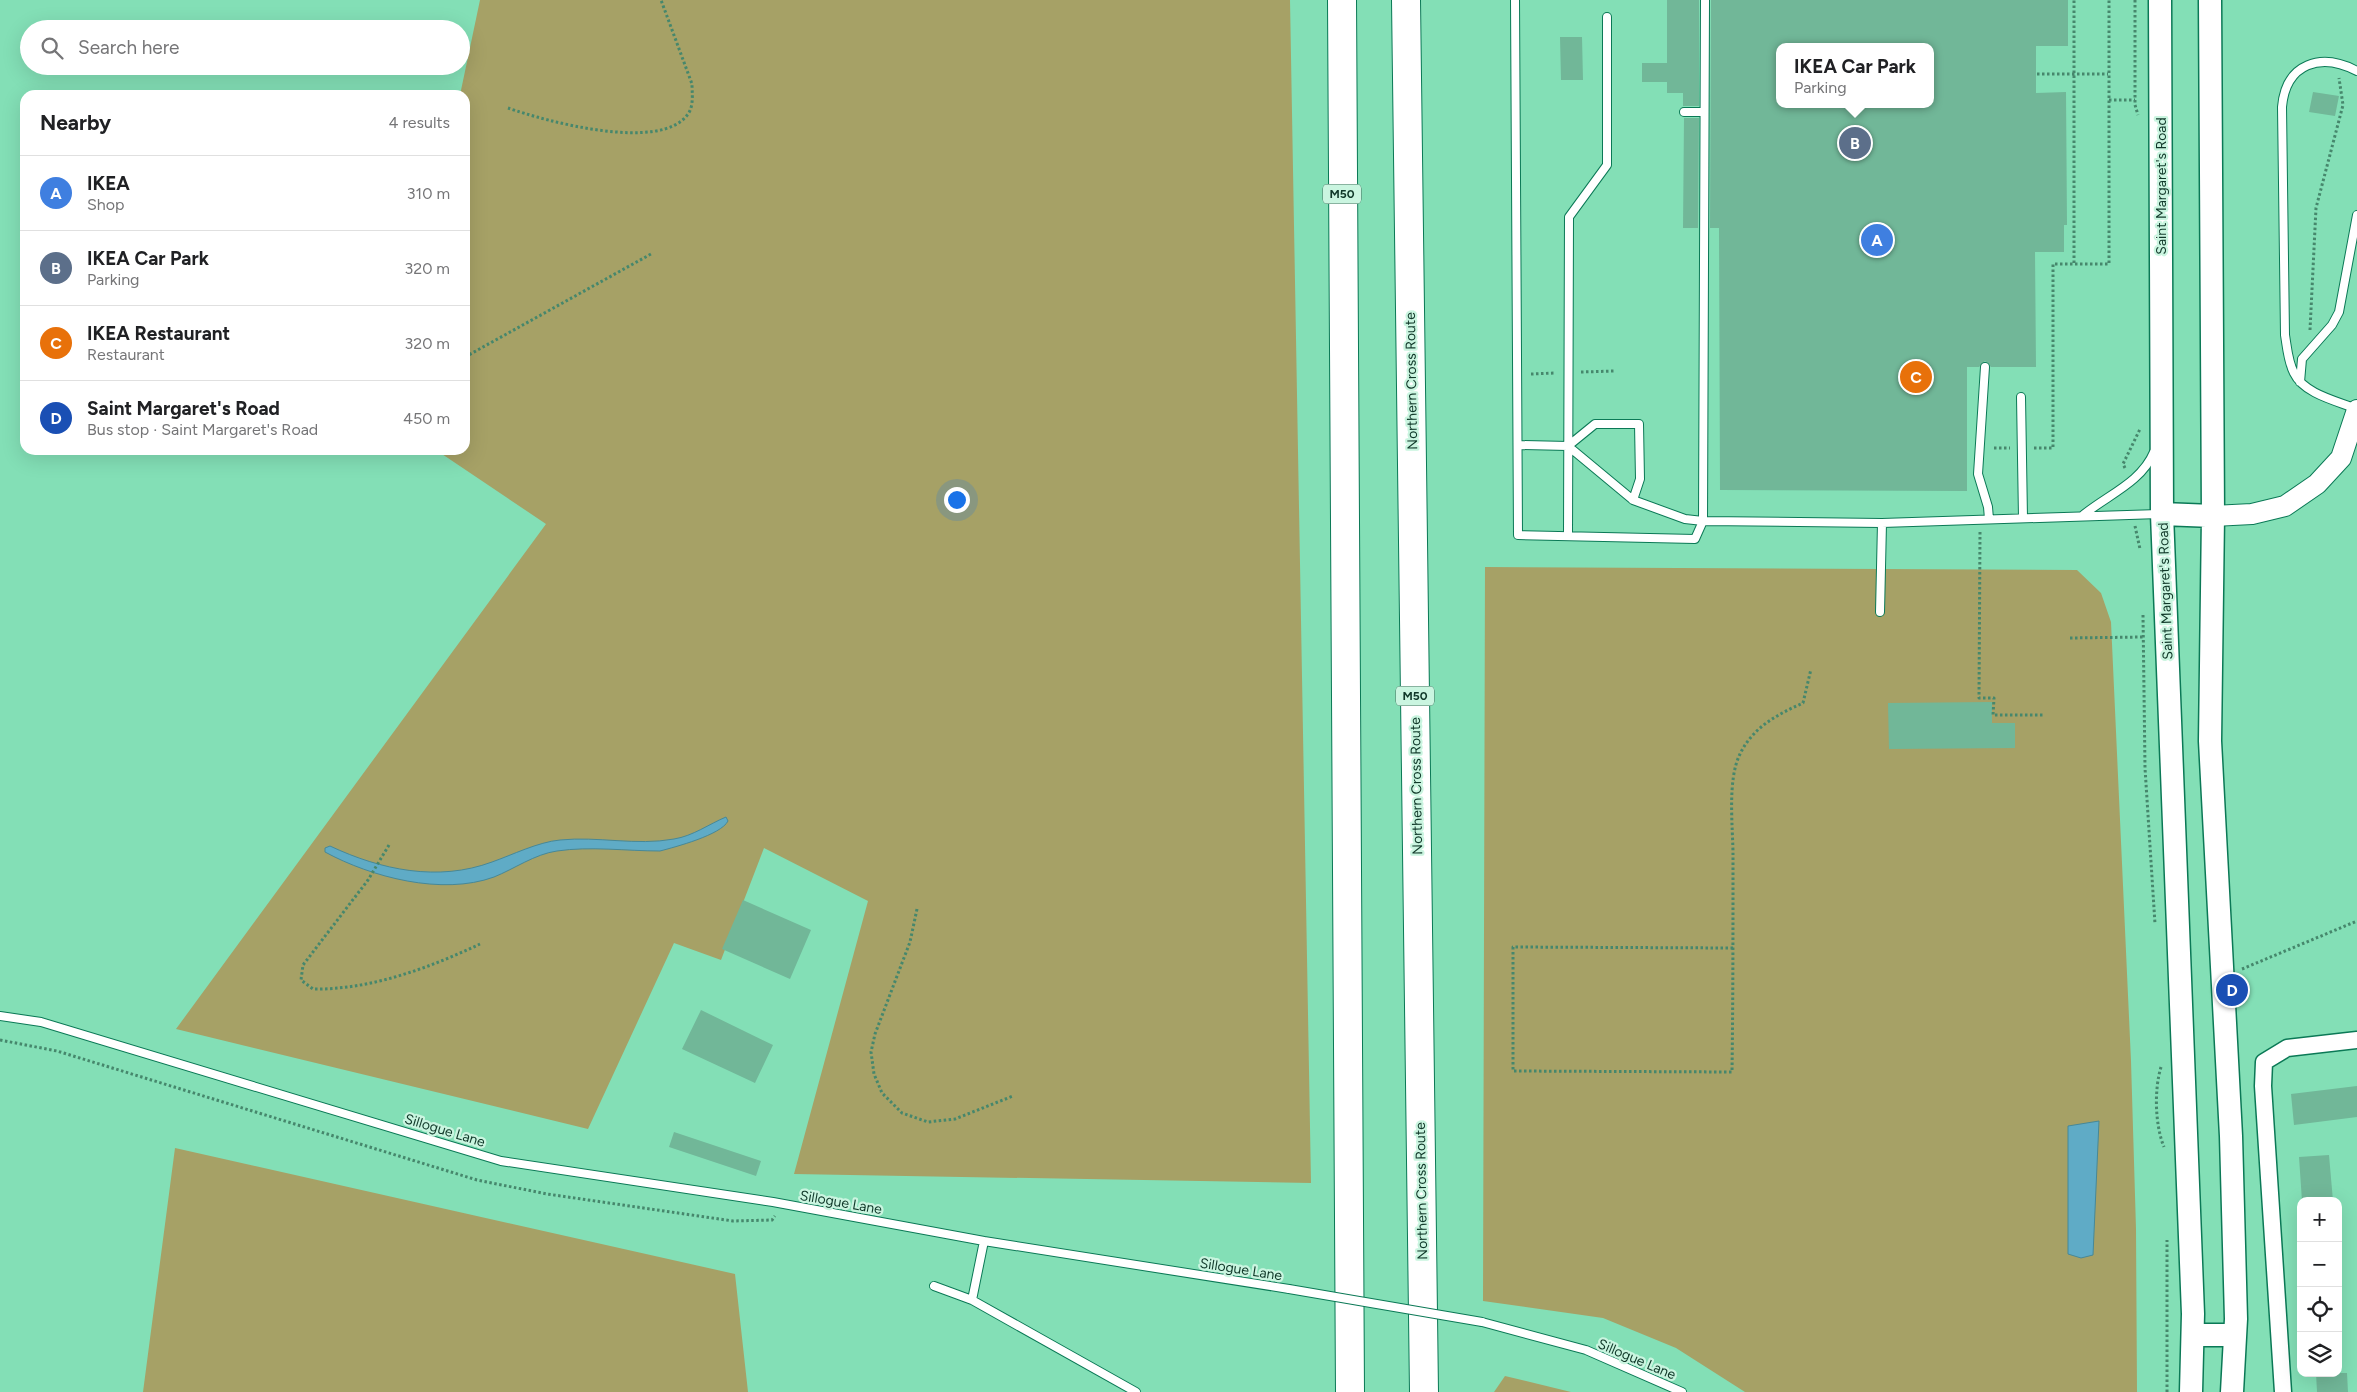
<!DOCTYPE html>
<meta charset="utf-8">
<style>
:root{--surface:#fff;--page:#f6f6f6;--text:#202124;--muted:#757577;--line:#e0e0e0;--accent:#971971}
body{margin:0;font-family:Figtree,sans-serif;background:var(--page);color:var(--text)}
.controls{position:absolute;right:15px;bottom:15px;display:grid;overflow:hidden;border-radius:10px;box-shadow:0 5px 20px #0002}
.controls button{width:45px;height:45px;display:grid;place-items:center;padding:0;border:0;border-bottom:1px solid var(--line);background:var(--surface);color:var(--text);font:25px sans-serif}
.you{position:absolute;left:956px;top:499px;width:18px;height:18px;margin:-12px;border:4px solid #fff;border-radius:50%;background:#1a73e8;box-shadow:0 0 0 8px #1a73e833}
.badge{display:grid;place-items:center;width:32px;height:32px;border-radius:50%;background:var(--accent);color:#fff;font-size:16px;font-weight:700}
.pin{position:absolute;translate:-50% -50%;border:2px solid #fff;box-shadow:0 1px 5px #0006}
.popup{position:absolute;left:1776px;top:43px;width:158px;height:65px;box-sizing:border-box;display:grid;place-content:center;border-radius:10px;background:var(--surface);filter:drop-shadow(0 1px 4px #0005);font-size:16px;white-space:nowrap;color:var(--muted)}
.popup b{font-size:19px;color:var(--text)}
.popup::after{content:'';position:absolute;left:50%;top:100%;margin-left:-10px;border:10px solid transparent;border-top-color:var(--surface)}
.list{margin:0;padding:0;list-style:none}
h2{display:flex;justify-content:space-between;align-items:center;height:65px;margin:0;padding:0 20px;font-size:21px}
h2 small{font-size:16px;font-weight:400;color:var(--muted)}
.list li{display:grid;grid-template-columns:32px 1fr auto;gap:15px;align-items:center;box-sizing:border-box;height:75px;padding:0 20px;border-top:1px solid var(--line)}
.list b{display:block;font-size:19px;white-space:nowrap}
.list p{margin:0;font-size:16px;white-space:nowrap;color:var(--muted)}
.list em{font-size:16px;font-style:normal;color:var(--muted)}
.icon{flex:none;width:28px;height:28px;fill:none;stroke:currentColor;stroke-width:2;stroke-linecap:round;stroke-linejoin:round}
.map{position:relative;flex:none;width:2357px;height:1392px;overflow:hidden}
.search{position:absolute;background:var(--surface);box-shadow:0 5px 20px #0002;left:20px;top:20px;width:450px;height:55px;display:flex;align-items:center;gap:12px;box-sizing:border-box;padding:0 18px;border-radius:28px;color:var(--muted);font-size:19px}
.panel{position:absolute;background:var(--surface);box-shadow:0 5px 20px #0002;left:20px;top:90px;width:450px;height:365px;border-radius:15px}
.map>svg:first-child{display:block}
.green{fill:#a6a166}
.water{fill:#5fabc6;stroke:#478897}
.building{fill:#71b798;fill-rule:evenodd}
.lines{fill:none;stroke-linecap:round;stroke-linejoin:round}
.service-casing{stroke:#0b7956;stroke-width:10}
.minor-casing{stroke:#0b7956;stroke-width:19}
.tertiary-casing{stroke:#0b7956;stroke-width:22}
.secondary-casing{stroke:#0b7956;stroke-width:25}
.motorway-casing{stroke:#0b7956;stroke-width:30}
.path{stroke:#46876c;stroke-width:3;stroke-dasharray:2.5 2.5;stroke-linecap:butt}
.service{stroke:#fff;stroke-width:8}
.minor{stroke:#fff;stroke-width:16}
.tertiary{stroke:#fff;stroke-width:20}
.secondary{stroke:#fff;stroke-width:22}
.motorway{stroke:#fff;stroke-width:28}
.service-bridge-casing{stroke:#0b7956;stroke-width:10;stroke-linecap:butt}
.service-bridge{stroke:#fff;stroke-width:8}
.labels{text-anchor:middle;stroke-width:4.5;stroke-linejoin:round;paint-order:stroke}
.shield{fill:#caf5e0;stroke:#487160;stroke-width:1}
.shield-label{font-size:12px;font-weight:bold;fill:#103829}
.street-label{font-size:14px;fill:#103829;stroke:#caf5e0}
</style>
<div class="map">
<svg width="2357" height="1392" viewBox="0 0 2357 1392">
<rect width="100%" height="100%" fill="#83dfb6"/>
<path class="green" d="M 480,0 L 1290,0 L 1311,1183 L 794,1174 L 868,901 L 764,848 L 721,960 L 674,943 L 588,1129 L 176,1029 L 546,524 L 436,450 L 465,450 L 465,95 L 460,95 Z
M 1485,567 L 2077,570 L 2101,593 L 2111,622 L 2131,1061 L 2136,1229 L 2137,1392 L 1745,1392 L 1676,1348 L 1603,1318 L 1483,1301 Z
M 175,1148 L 735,1274 L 748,1392 L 143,1392 Z
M 1505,1376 L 1571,1392 L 1494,1392 Z"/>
<path class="water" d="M 726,817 L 728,821 C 721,835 675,847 660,851 C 626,851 590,846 557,851 C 535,854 514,869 494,877 C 442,896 371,877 325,852 L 325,848 L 330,846 C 381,870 438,882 492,862 C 512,855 538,842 560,840 C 598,836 636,846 674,839 C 693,836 709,824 726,817 Z
M 2099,1121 L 2093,1255 L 2081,1258 L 2068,1254 L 2068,1126 Z"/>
<path class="building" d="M 1667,0 L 1699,0 L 1699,106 L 1683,106 L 1683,93 L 1667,93 L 1667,82 L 1642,82 L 1642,63 L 1667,63 Z
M 1711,0 L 2068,0 L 2068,46 L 2036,46 L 2036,93 L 2066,92 L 2067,225 L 2064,225 L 2064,252 L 2035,252 L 2036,367 L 1991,367 L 1985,361 L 1979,367 L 1967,367 L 1967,491 L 1720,490 L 1719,228 L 1710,228 ZM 1780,47 L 1930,47 L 1930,104 L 1780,104 Z
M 1560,37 L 1582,37 L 1583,80 L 1561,80 Z
M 2313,92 L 2339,96 L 2335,116 L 2309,112 Z
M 1684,118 L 1699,118 L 1698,228 L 1683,228 Z
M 1992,702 L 1992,723 L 2015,723 L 2015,748 L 1889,749 L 1888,703 Z
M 743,900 L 811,930 L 790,979 L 722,949 Z
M 701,1010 L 773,1045 L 755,1083 L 682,1049 Z
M 2357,1086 L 2357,1117 L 2294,1125 L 2291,1094 Z
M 674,1132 L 761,1161 L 756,1176 L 669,1147 Z
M 2329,1155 L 2333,1201 L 2302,1201 L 2299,1157 Z
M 2316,1373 L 2347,1373 L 2348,1392 L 2317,1392 Z"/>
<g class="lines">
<g class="service-casing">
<path id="service" d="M 1515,0 L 1518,535 L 1695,539 L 1703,521 L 1882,523 L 2159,514
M 1684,112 L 1704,112
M 1985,367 L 1978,474 L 1988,507 L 1989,519
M 2300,382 L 2302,359 L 2332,325 L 2339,312 L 2357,215
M 2021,397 L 2023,518
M 2357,409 C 2337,401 2304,394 2294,373 C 2288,362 2287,347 2285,335 L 2282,107 C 2286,63 2321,52 2357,71
M 1518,445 L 1568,446 L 1633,500 L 1685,519 L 1703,521 L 1705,0
M 1568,446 L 1595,424 L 1639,424 L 1640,479 L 1633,500
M 2082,516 C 2107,495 2141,483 2154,452
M 1568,536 L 1569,217 L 1607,165 L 1607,17
M 1880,612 L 1882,523
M 0,1016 L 41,1022 L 501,1161 L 773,1202 L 984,1241 L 1289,1289
M 934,1286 L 972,1300 L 1136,1392
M 972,1300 L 984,1241
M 1482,1322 L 1586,1350 L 1682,1392"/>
</g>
<g class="minor-casing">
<path id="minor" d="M 2283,1392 L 2263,1086 L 2264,1062 L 2287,1048 L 2357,1040"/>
</g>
<g class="tertiary-casing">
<path id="tertiary" d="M 2213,516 L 2252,514 L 2285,506 L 2317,484 L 2341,458 L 2357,410"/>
</g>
<g class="secondary-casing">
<path id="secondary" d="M 2160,0 L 2162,514 L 2193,1314 L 2191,1392
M 2210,0 L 2213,516 L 2210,741 L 2231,1136 L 2236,1319 L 2232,1392
M 2162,514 L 2213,516
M 2193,1335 L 2235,1335"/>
</g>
<g class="motorway-casing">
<path id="motorway" d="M 1342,0 L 1350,1392
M 1406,0 L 1424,1392"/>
</g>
<path class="path" d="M 2135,0 L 2135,105 L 2138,115
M 2037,74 L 2108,74
M 2109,100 L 2135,100
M 508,108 C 545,121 661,153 688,114 C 694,106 692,93 692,84 L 661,0
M 2074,263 L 2074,0
M 2310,330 L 2316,208 L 2343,105 L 2339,78
M 465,357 L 651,254
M 1581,372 L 1615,371
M 1531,374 L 1555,373
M 1994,448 L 2010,448
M 2034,448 L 2053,448 L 2053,264 L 2109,264 L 2109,0
M 2125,468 L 2123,464 L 2140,429
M 2135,526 L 2140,549
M 1980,532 L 1979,698 L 1994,698 L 1993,715 L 2043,715
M 2143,615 L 2145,768 L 2155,924
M 2070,638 L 2143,637
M 389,845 L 368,880 L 303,965 L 301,980 L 313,989 C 370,990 429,968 480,944
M 917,909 L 910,942 L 875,1034 L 871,1052 L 874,1074 L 882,1093 L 902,1113 L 928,1122 L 955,1119 L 1013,1096
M 1733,948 L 1513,947 L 1513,1071 L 1732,1072 C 1733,1000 1733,928 1733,856 C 1733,827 1727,780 1740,754 C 1753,727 1778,714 1803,703 L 1811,669
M 2242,969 L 2357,921
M 0,1040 L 57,1051 L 477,1180 L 547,1194 L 733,1221 L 772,1220 L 775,1216
M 2161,1067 C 2154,1090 2155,1125 2164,1147
M 2167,1392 L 2167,1240"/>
<use href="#service" class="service"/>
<use href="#minor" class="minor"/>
<use href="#tertiary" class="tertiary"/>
<use href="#secondary" class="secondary"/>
<use href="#motorway" class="motorway"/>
<g class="service-bridge-casing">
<path id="service-bridge" d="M 1289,1289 L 1482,1322"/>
</g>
<use href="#service-bridge" class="service-bridge"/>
</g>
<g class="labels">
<g class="shield">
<rect x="1323" y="184.5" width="38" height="19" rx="4"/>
<rect x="1396" y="686.5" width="38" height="19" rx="4"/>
</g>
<g class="shield-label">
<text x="1342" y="198">M50</text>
<text x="1415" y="700">M50</text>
</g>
<g class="street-label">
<text transform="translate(2161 186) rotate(-90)" y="5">Saint Margaret's Road</text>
<text transform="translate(1411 381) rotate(-91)" y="5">Northern Cross Route</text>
<text transform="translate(2165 591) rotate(-92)" y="5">Saint Margaret's Road</text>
<text transform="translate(1416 786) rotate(-91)" y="5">Northern Cross Route</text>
<text transform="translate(445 1130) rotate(17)" y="5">Sillogue Lane</text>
<text transform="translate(1421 1191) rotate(-91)" y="5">Northern Cross Route</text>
<text transform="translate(841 1202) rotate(10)" y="5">Sillogue Lane</text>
<text transform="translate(1241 1269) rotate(9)" y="5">Sillogue Lane</text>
<text transform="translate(1637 1359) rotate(23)" y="5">Sillogue Lane</text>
</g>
</g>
</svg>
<div class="controls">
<button>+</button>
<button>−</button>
<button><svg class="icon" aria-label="locate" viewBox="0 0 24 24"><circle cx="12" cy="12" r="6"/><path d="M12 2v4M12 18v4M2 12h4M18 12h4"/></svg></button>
<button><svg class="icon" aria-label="layers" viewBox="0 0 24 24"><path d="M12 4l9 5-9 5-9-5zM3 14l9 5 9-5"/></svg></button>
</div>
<div class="you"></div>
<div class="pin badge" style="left:1877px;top:240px;background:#3f7fe0">A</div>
<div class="pin badge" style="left:1855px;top:143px;background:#5c6f8a">B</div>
<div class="popup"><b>IKEA Car Park</b>Parking</div>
<div class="pin badge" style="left:1916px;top:377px;background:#e8710a">C</div>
<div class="pin badge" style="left:2232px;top:990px;background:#1a4fb4">D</div>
<div class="search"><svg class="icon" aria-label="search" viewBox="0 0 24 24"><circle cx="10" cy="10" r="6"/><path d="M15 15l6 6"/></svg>Search here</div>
<section class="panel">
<h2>Nearby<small>4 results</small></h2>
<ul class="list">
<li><span class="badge" style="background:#3f7fe0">A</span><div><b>IKEA</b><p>Shop</p></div><em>310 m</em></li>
<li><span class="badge" style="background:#5c6f8a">B</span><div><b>IKEA Car Park</b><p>Parking</p></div><em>320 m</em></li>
<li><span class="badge" style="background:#e8710a">C</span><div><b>IKEA Restaurant</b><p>Restaurant</p></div><em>320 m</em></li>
<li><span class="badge" style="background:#1a4fb4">D</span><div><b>Saint Margaret's Road</b><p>Bus stop · Saint Margaret's Road</p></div><em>450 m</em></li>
</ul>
</section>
</div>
